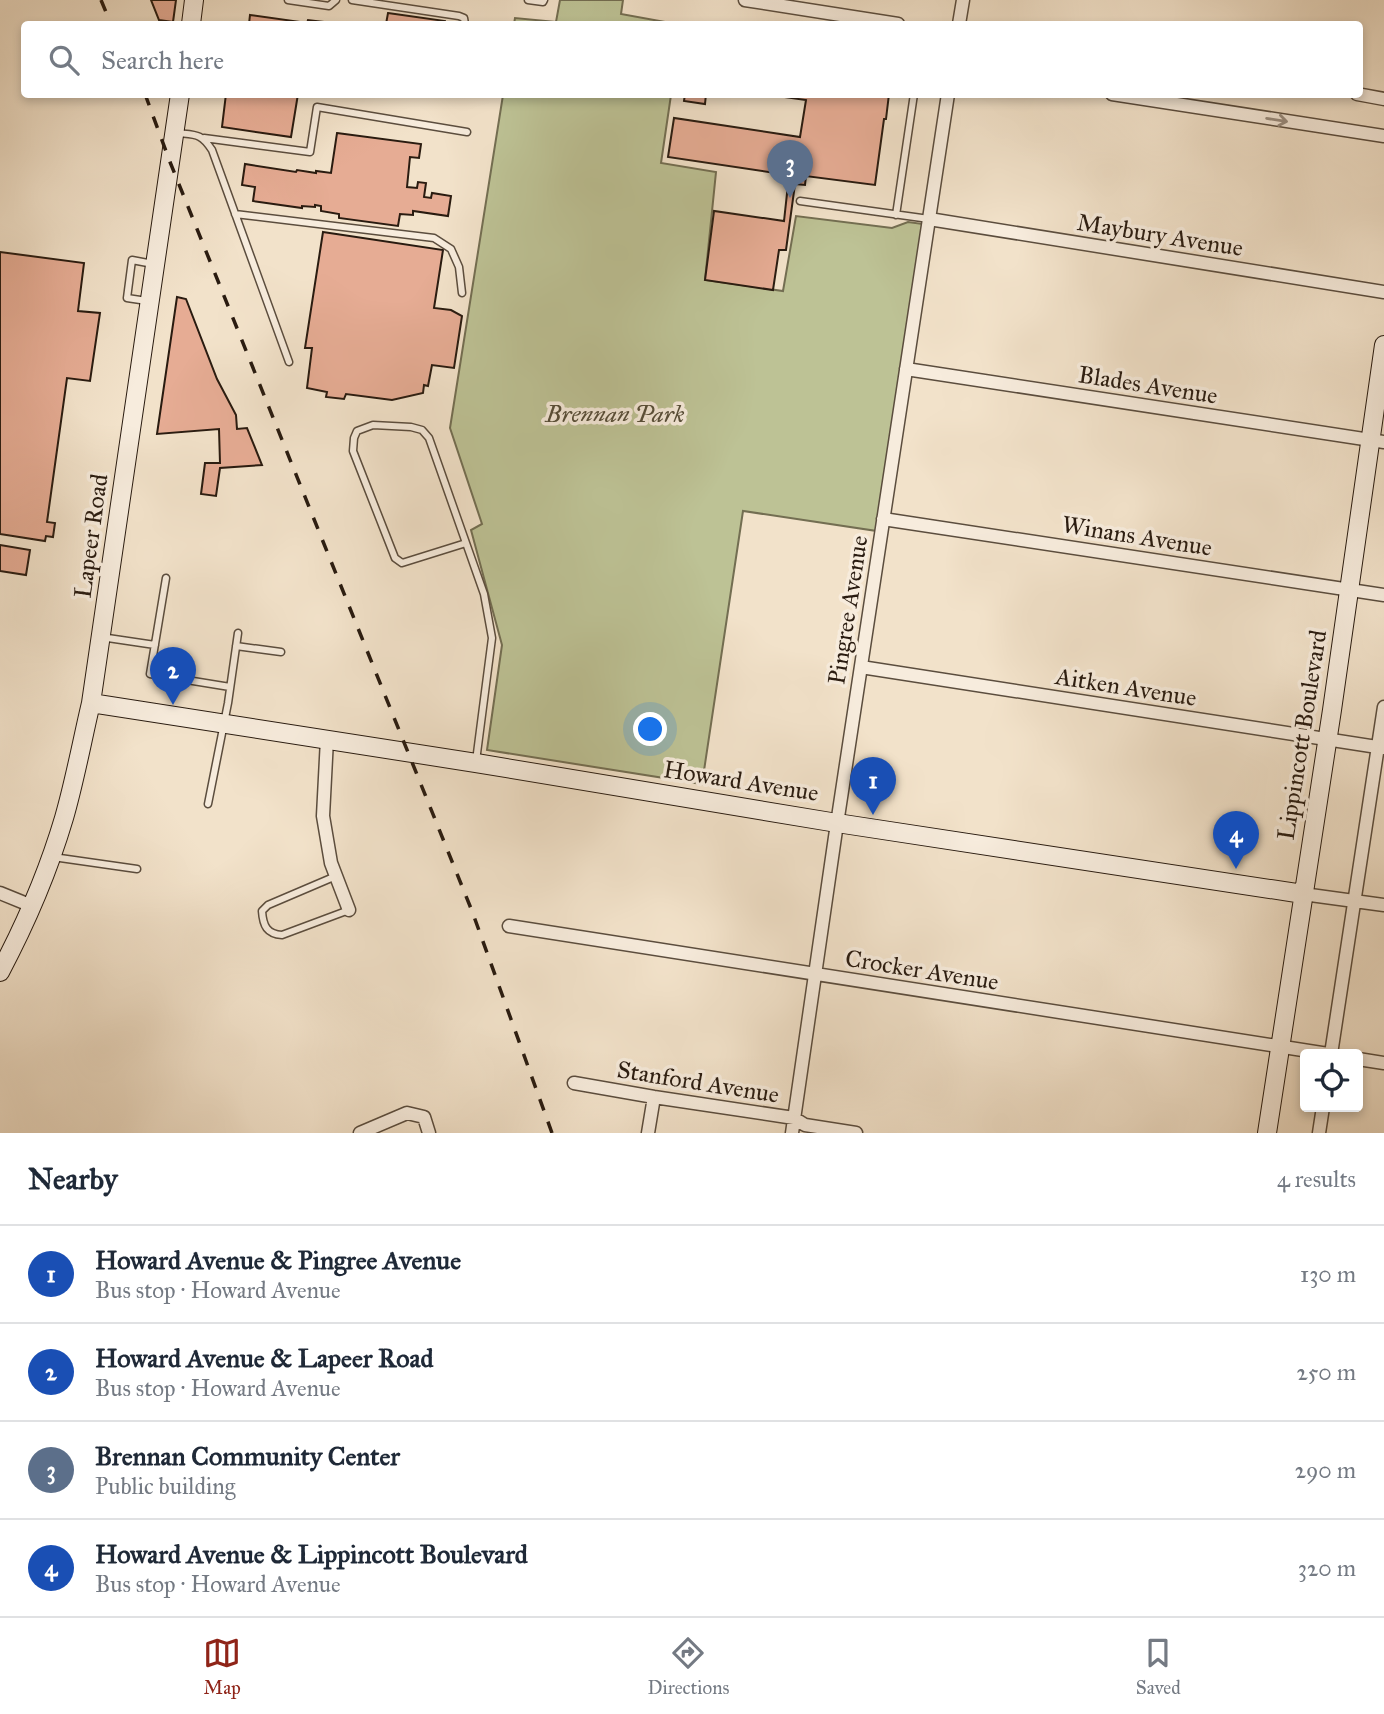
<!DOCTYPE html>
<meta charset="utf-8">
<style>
:root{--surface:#fff;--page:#f2f2f3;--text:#1f2937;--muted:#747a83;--line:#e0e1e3;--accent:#8f2418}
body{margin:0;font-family:"IM FELL Great Primer",serif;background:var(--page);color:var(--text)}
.controls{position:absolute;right:21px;bottom:21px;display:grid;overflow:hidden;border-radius:7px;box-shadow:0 4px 10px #0003}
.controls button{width:63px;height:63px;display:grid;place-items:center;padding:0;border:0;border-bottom:2px solid var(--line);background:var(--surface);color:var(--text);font:35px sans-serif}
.you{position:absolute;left:651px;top:730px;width:24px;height:24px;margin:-18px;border:5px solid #fff;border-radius:50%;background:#1a73e8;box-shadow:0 0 0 10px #1a73e833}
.badge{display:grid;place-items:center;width:46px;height:46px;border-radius:50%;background:var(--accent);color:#fff;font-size:23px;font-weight:700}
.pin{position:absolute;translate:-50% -58px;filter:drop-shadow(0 2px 4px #0008)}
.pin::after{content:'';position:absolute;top:37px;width:24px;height:21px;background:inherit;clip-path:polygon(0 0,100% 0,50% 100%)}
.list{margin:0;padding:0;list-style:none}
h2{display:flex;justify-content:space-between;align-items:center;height:91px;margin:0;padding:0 28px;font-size:30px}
h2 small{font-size:23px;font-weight:400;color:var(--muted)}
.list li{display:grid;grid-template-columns:46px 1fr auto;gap:21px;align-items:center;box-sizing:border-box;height:98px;padding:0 28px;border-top:2px solid var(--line)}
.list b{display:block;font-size:26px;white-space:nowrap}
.list p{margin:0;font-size:23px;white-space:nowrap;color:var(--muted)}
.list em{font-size:23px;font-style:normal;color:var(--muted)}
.icon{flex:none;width:38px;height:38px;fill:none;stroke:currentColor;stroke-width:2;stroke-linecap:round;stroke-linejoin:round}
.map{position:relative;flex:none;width:1384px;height:1133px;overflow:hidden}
.search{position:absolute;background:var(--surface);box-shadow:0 4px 10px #0003;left:21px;right:21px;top:21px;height:77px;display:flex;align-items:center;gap:18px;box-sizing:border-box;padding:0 24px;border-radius:7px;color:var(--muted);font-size:26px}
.sheet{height:483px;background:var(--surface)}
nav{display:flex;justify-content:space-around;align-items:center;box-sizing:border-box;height:98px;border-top:2px solid var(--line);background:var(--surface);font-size:19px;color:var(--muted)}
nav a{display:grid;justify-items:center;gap:4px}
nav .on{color:var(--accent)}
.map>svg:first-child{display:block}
.green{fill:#bdc295;stroke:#736e52;stroke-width:2}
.building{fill:#e6ac94;stroke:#291b10;stroke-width:2}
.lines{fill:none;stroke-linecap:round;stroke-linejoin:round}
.lane-casing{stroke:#5b4d3e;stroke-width:9}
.street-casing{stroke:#5b4d3e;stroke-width:15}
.secondary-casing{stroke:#291b10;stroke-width:20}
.lane{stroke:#f7ecdd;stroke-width:6}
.street{stroke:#f7ecdd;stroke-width:12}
.secondary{stroke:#f7ecdd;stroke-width:18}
.rail{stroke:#291b10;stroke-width:3.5;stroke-dasharray:12 12;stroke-linecap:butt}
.oneway{stroke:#9a8e81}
.labels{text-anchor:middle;stroke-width:7;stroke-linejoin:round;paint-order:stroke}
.street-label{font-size:24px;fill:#291b10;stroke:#f7ecdd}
.park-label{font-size:24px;font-style:italic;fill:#554d38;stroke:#f7ecdd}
</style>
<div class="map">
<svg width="1384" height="1133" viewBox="0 0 1384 1133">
<rect width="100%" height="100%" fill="#f2e2ca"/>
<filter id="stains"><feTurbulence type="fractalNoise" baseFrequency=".00286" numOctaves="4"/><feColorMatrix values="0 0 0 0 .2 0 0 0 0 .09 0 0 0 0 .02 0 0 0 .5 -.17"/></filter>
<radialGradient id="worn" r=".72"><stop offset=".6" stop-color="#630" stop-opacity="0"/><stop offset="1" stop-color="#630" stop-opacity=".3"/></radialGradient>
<path class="green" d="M 560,0 L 623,0 L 621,14 L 676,24 L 514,24 L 515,18 L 556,22 Z
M 503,95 L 671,95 L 661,163 L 716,172 L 705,280 L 783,291 L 796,216 L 892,228 L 908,222 L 923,224 L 877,531 L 743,511 L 702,784 L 487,750 L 502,645 L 471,530 L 482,524 L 450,428 Z"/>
<path class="building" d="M 151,0 L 176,0 L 173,22 L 159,20 Z
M 388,13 L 445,21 L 445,24 L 386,24 Z
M 250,15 L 307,23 L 308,20 L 341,24 L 249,24 Z
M 226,94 L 298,94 L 291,137 L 222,127 Z
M 685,94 L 706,94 L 705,104 L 684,101 Z
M 763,94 L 889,94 L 886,119 L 884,119 L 875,185 L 806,176 L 805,185 L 795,184 L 786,250 L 779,250 L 773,290 L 705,280 L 714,211 L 784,221 L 789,175 L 668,157 L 674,118 L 800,137 L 806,100 Z
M 337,133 L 421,144 L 419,158 L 410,157 L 407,187 L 417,188 L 418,182 L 426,183 L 424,197 L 431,198 L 432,193 L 451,196 L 448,216 L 413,211 L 413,215 L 400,214 L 398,226 L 339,218 L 339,214 L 321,211 L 321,206 L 315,205 L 315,207 L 302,206 L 302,208 L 253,201 L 255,187 L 242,185 L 245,164 L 296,172 L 297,170 L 316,173 L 316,171 L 331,173 Z
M 323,232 L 443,250 L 434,308 L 451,310 L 462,316 L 454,368 L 432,365 L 428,386 L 424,385 L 423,393 L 392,400 L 346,394 L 344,399 L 326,397 L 327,392 L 307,388 L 312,348 L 305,348 Z
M 0,252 L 84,263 L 78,311 L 100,313 L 90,381 L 67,378 L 47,522 L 55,523 L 53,537 L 46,536 L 45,541 L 0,534 Z
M 177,297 L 186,299 L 217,379 L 236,415 L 237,429 L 247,428 L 262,465 L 220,468 L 216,496 L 201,494 L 205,463 L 220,463 L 219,429 L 157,434 Z
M 0,545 L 30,550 L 26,575 L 0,571 Z"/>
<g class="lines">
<g class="lane-casing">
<path id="lane" d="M 288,0 L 329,6 L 336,0
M 352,0 L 459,16 L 464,18 L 465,24
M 528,0 L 543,2 L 544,0
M 177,133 C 196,135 201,133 212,150 L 289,362
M 204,138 L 310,152 L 317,107 L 467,132
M 800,201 L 929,219
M 235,214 L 434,238 L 451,249 L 459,267 L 462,293
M 896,215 L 914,94
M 147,301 L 127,298 L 132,260 L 153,264
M 466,543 L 402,563 L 395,558 L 353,451 L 354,438 L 357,431 L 373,425 L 411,427 L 422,430 L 429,438 L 484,594 L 492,638 L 476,761
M 166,578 L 150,674 L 230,687
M 101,637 L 155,645
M 236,646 L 281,652
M 208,804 L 228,703 L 238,633
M 53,857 L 137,869
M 336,876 L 268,905 L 262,911 C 263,926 267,934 282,935 L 349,910"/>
</g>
<g class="street-casing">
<path id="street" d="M 745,0 L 898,24
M 959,24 L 963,0
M 1112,94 L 1384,136
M 1357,94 L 1384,99
M 929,219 L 1384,292
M 906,369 L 1384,442
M 883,519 L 1384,595
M 861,667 L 1384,748
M 327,739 L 323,816 L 331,863 L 349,910
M 0,893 L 32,906
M 1303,894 L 1384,905
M 509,926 L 1328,1054
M 1331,1054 L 1384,707
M 1358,1059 L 1384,1063
M 574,1083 L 654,1097 L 794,1118 L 805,1125 L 856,1133
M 360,1133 L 407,1113 L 424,1117 L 429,1133
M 648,1133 L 654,1097
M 792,1133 L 835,837 L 948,94
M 1319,1133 L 1323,1107"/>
</g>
<g class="secondary-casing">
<path id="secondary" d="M 191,24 L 194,0
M 91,703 L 476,763 L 837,823 L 1303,894
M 0,972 C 26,923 48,872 64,818 C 75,780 82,741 91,703 L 180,94
M 1267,1133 L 1332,710 L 1384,345"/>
</g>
<use href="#lane" class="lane"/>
<use href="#street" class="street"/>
<use href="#secondary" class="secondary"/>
<path class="rail" d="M 101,0 L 111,24
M 145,94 L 170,162 L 472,911 L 552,1133"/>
</g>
<defs><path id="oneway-shaft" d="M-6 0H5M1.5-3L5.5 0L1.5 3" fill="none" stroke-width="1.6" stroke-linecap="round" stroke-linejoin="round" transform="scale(1.75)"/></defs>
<use class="oneway" href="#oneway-shaft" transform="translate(1277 120) rotate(9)"/>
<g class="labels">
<g class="street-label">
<text transform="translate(1160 235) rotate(9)" y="8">Maybury Avenue</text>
<text transform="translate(1148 385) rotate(9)" y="8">Blades Avenue</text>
<text transform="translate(91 536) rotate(-82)" y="8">Lapeer Road</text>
<text transform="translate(1137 536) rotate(9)" y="8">Winans Avenue</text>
<text transform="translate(848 610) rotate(-81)" y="8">Pingree Avenue</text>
<text transform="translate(1126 687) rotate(9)" y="8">Aitken Avenue</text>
<text transform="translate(1302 735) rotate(-81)" y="8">Lippincott Boulevard</text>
<text transform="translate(741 781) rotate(9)" y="8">Howard Avenue</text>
<text transform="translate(922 970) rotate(9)" y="8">Crocker Avenue</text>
<text transform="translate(698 1082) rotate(9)" y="8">Stanford Avenue</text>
</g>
<g class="park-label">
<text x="615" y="422">Brennan Park</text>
</g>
</g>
<rect width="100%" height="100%" filter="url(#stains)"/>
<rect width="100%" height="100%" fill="url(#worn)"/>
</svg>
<div class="controls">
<button><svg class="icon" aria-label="locate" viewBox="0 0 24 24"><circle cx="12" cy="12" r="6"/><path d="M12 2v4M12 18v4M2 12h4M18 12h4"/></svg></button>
</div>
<div class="you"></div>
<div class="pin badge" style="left:873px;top:815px;background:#1a4fb4">1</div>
<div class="pin badge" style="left:173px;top:705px;background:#1a4fb4">2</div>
<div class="pin badge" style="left:790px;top:198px;background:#5c6f8a">3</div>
<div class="pin badge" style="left:1236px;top:869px;background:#1a4fb4">4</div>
<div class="search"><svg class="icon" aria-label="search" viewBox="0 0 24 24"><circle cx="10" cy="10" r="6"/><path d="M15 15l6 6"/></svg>Search here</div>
</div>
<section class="sheet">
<h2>Nearby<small>4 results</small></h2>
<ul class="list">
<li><span class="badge" style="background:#1a4fb4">1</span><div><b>Howard Avenue &amp; Pingree Avenue</b><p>Bus stop · Howard Avenue</p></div><em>130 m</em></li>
<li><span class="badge" style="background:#1a4fb4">2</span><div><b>Howard Avenue &amp; Lapeer Road</b><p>Bus stop · Howard Avenue</p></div><em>250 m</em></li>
<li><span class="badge" style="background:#5c6f8a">3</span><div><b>Brennan Community Center</b><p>Public building</p></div><em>290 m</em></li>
<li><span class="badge" style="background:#1a4fb4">4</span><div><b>Howard Avenue &amp; Lippincott Boulevard</b><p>Bus stop · Howard Avenue</p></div><em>320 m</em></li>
</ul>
</section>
<nav>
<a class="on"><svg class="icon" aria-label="map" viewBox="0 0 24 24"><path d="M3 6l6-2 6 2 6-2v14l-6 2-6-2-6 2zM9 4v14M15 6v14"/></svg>Map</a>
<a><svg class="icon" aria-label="directions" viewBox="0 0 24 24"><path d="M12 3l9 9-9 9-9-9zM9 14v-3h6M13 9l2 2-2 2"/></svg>Directions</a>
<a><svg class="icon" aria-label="saved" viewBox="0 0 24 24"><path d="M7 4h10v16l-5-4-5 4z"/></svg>Saved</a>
</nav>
